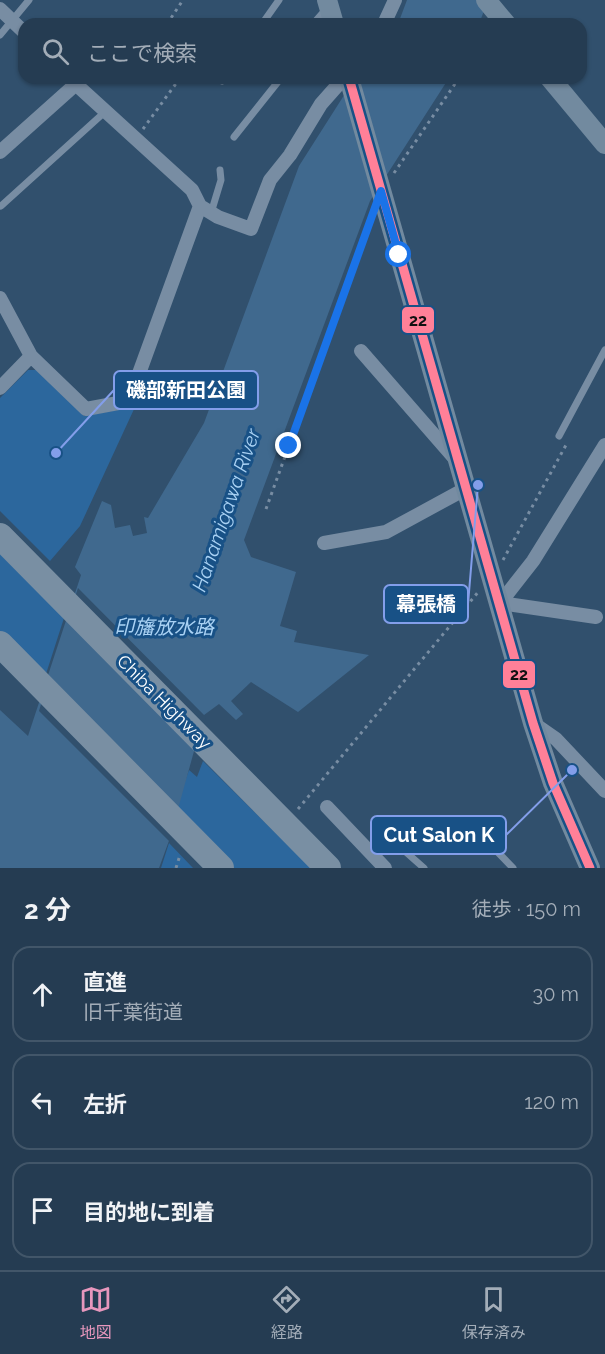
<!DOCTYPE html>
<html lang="ja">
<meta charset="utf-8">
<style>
:root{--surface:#253c52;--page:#31475c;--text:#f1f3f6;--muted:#a3adb8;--line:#425669;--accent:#e797bd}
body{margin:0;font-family:Raleway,"Noto Sans JP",sans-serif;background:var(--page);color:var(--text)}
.stop{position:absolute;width:18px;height:18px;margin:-14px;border:4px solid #1a73e8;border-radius:50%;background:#fff}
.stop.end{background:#1a73e8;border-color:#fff;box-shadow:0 2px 6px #0008}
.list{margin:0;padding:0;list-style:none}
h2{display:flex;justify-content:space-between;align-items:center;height:78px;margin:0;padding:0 24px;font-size:26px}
h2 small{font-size:20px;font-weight:400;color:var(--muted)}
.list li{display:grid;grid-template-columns:39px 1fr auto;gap:18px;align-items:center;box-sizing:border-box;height:96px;margin:0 12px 12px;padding:0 12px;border:2px solid var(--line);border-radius:18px}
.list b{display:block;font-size:22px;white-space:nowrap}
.list p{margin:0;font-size:20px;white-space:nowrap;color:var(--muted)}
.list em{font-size:20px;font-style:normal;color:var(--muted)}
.icon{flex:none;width:33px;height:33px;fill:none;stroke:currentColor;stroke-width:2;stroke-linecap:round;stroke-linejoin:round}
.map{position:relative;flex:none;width:605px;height:868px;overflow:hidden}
.search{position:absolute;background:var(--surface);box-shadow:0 2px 4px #0004;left:18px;right:18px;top:18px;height:66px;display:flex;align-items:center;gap:15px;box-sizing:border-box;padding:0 21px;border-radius:18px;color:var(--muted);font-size:22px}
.sheet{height:402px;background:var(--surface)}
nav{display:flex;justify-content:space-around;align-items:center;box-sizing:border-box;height:84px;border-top:2px solid var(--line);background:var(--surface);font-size:16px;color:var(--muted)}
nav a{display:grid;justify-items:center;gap:3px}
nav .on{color:var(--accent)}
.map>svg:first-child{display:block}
.green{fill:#2c679d}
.water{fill:#40698e}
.pier{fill:#31506d}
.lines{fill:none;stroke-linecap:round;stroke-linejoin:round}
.path{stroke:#788da3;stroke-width:3;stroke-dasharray:3 4.5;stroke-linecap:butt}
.lane{stroke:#788da3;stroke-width:7}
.street{stroke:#788da3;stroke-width:14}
.secondary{stroke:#728a9f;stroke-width:20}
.highway{stroke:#798fa3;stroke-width:26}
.bus-1-casing{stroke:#185186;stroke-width:14}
.bus-1{stroke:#ff8098;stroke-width:9}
.route{stroke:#1a73e8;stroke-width:8}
.labels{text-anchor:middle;stroke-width:6;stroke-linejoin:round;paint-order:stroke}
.street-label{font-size:18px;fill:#fff;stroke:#185186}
.water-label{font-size:20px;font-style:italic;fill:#aad2f4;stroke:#185186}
.leader{fill:none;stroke:#839eea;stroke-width:2}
.callout-dot{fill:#839eea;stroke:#185186;stroke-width:2}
.callout{fill:#185186;stroke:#839eea;stroke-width:2}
.callout-label{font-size:20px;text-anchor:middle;font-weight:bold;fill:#fff}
.line-badge{stroke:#185186;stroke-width:2}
.pale-badge-label{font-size:16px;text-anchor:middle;font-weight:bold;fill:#111}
</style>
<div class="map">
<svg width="605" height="868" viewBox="0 0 605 868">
<rect width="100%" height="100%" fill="#31506d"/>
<path class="green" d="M 28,370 L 36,370 L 84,416 L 135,407 L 80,526 L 50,561 L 0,511 L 0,398 Z
M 0,554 L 64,618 L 45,677 L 0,631 Z
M 203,761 L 311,868 L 234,868 L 175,810 L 189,770 L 197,777 Z
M 169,843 L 193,868 L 161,868 Z"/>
<path class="water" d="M 407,0 L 488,0 L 479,24 L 398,24 Z
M 355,78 L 449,78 L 370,201 L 244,540 L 251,557 L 296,572 L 280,626 L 297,631 L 294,642 L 369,655 L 298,712 L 251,682 L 231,701 L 243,714 L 236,720 L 219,704 L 204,715 L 170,838 L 159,868 L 0,868 L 0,710 L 28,736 L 81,575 L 75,567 L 102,501 L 111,505 L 115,528 L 130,525 L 133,536 L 147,533 L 144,517 L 148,518 L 204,423 L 299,166 Z"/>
<path class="pier" d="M 78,588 L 206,717 L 197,749 L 68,618 Z
M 49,678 L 178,814 L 170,842 L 39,711 Z"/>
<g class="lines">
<path class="path" d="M 167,24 L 183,0
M 143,129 L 180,78
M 394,173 L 459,78
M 266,509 L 371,219
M 503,560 L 566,445
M 298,809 L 479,591
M 176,868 L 180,855"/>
<path class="lane" d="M 262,24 L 279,0
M 313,24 L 327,8
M 0,35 L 29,0
M 222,81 L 224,78
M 234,137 L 281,78
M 1,206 L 107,110
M 211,213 L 221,180 L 220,170
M 559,436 L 605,350
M 451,826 L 488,842 L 513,868
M 390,838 L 424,868"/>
<path class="street" d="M 0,9 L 24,32
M 384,24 L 395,0
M 69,78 L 192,190 L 200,206
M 0,152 L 76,84
M 0,298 L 31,356 L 86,409 L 129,401 L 200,206 L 218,217 L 251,229 L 270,180 L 290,155 L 321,104 L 344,78
M 361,351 L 456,460
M 0,388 L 31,356
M 324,543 L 386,532 L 467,488
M 500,603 L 533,561 L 605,445
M 500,603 L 596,617
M 533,723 L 556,739 L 605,791
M 327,807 L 385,868"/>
<path class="secondary" d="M 327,0 L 334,24
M 486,0 L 506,24
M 349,78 L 533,723 L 553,783 L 590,868
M 550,78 L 605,144"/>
<path class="highway" d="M 0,536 L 328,868
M 0,644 L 221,868"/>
<g class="bus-1-casing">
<path id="bus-1" d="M 349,78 L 533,723 L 553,783 L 590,868"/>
</g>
<use href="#bus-1" class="bus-1"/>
</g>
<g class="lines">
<path class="route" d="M 289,446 L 381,191 L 399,255"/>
</g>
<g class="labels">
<g class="street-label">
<text transform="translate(164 702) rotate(45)" y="6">Chiba Highway</text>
</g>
<g class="water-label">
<text transform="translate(226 510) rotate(-71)" y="7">Hanamigawa River</text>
<text x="164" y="634">印旛放水路</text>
</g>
</g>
<path class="leader" d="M56 453L114 390M478 485L468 604M572 770L506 835"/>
<g class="callout-dot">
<circle cx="56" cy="453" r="6"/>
<circle cx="478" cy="485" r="6"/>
<circle cx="572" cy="770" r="6"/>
</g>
<g class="callout">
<rect x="114" y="371" width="144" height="38" rx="6"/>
<rect x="384" y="585" width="84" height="38" rx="6"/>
<rect x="371" y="816" width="135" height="38" rx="6"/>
</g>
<g class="callout-label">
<text x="186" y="397">磯部新田公園</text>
<text x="426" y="611">幕張橋</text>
<text x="439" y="842">Cut Salon K</text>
</g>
<g class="line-badge">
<rect x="401" y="306" width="34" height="28" rx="6" fill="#ff8098"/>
<rect x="502" y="660" width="34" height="29" rx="6" fill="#ff8098"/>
</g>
<g class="pale-badge-label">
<text x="418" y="326">22</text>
<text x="519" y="680">22</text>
</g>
</svg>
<div class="stop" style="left:399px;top:255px"></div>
<div class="stop end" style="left:289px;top:446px"></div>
<div class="search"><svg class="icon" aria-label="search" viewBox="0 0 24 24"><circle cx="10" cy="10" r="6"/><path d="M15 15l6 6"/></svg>ここで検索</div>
</div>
<section class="sheet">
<h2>2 分<small>徒歩 · 150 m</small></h2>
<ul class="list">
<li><svg class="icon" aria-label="ahead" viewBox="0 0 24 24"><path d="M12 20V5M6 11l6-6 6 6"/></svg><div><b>直進</b><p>旧千葉街道</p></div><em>30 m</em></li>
<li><svg class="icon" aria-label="left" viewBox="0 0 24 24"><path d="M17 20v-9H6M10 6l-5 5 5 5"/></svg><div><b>左折</b></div><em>120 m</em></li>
<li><svg class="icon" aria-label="arrive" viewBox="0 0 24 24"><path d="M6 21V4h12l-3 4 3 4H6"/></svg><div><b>目的地に到着</b></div></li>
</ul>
</section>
<nav>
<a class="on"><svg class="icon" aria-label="map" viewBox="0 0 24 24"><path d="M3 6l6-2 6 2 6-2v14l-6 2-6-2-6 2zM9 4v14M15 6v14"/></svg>地図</a>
<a><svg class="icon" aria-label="directions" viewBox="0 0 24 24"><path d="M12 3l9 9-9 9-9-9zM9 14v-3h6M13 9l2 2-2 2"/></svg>経路</a>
<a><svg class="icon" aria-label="saved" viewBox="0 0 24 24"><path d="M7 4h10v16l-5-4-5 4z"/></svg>保存済み</a>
</nav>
